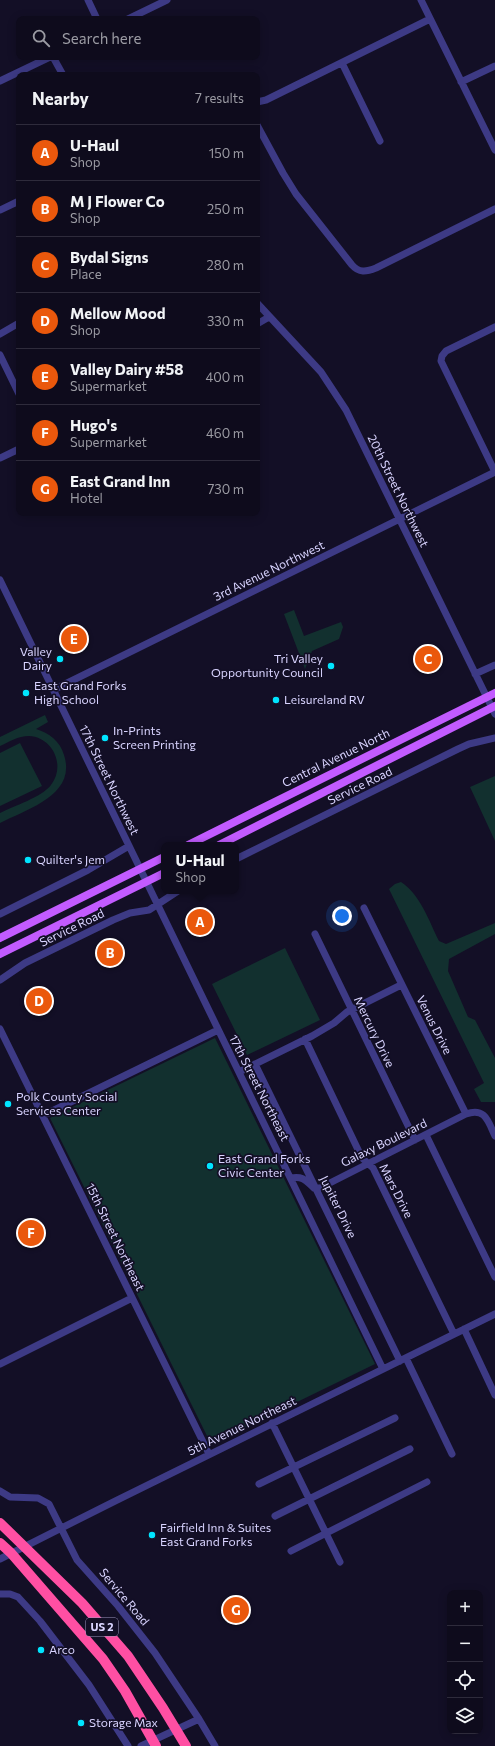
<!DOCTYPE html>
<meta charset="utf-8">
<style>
:root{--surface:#0e0b1c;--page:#171425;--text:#f1f3f6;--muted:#9b9ba3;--line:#2e2b3b;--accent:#ea580c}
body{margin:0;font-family:Commissioner,sans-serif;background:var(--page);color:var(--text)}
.controls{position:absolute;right:12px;bottom:12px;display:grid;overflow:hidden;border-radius:8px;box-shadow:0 2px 10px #0003}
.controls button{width:36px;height:36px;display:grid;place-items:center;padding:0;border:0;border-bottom:1px solid var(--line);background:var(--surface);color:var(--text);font:20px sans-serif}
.you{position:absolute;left:342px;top:916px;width:14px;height:14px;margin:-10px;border:3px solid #fff;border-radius:50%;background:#1a73e8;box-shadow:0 0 0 6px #1a73e833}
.badge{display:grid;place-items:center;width:26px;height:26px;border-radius:50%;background:var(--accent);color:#fff;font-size:13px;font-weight:700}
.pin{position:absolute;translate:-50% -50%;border:2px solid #fff;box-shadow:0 1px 4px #0006}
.popup{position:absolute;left:161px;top:842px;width:78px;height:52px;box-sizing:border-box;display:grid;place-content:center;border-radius:8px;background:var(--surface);filter:drop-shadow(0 1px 3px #0005);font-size:13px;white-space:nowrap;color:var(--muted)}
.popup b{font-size:15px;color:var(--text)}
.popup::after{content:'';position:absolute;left:50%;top:100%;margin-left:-8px;border:8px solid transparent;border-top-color:var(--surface)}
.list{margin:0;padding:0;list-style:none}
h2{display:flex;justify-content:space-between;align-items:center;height:52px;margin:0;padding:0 16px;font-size:17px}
h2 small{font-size:13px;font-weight:400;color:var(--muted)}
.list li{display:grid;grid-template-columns:26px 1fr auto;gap:12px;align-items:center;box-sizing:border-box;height:56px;padding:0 16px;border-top:1px solid var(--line)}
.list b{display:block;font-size:15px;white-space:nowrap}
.list p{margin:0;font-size:13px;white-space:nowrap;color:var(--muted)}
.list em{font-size:13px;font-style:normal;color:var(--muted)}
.icon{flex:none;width:22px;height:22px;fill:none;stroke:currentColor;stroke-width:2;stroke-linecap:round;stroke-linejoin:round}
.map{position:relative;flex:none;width:495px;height:1746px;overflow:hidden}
.search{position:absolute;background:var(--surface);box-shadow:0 2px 10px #0003;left:16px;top:16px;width:244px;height:44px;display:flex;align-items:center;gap:10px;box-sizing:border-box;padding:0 14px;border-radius:8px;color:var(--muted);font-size:15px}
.panel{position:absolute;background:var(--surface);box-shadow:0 2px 10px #0003;left:16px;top:72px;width:244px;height:444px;border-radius:8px}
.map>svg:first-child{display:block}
.green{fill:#12302f}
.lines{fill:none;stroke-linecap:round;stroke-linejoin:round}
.minor{stroke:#3d3a85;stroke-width:7}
.major{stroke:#c25bff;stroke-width:8}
.highway{stroke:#ff4fa3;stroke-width:10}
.poi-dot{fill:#00e5ff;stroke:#130f26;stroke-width:1.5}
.labels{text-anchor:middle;stroke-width:3.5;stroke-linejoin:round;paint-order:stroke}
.shield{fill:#130f26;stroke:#9e99be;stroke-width:1}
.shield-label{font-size:11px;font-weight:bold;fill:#d9d4ff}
.street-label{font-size:12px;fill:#d9d4ff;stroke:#130f26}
.poi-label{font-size:12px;fill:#d9d4ff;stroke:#130f26;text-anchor:start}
</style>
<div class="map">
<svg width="495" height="1746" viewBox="0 0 495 1746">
<rect width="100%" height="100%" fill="#130f26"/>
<path class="green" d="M 294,610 L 304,636 L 341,622 L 343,627 L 339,639 L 312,651 L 305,669 L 284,614 Z
M 45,715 L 48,722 L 36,729 C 49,733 60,741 64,755 C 77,795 27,809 0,823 L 0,813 C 14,806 42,797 51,785 C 66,766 53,737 29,736 C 18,736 9,742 0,746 L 0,737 Z
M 20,743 L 42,786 L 0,806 L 0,753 Z
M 495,776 L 495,841 L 470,787 Z
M 401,882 C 420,894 429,921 439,941 L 446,944 L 495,923 L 495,934 L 449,959 L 448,971 L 468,1017 L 475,1020 L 495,1058 L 495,1102 L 481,1102 L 474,1089 L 484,1083 L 389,889 L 395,884 Z
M 285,948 L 320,1020 L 247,1055 L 212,984 Z
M 215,1038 L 375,1364 L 211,1444 L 50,1118 Z"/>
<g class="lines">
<path class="minor" d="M 88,0 L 97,19
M 421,0 L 495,150
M 128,19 L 167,0
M 53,57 L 63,75
M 342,63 L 380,141
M 0,81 L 50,57
M 461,82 L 495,66
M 257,102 L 266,100 L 430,19
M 257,125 L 283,173 L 296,194 L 352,265 C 359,273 366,272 376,268 L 495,209
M 0,210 L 19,201
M 257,303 L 321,372 L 346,410 L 495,714
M 257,324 L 269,317
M 0,334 L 19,323
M 0,355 L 19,394
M 0,458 L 19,449
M 495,472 L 441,361 L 442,356 L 446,351 L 495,327
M 0,580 L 383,1369
M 475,674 L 495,665
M 53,690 L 495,472
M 236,859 L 458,749 L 469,744 L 495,738
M 364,908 L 466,1114 C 485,1107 488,1121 495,1136
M 0,914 L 88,870 L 129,846
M 315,934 L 415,1140
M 0,980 L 25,963 L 113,920 L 130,913 L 149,910 L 178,891
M 0,1029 L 209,1454
M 305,1039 L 362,1158 L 373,1168 L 454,1334
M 255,1064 L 400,1361
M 239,1072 L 312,1036 L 334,1023 L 347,1012 L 401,985
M 44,1115 L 218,1030
M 426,1135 L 495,1277
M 291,1178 C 304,1176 306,1181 314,1188 L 320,1188 L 466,1114
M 464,1329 L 495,1395
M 406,1358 L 452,1454
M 0,1364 L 132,1298
M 272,1423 L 340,1562
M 259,1484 L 395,1418
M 0,1491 L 10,1497 L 38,1498 L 49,1504 L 77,1560 L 118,1606 L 155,1653 L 199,1719 L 215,1746
M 275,1516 L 410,1449
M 291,1551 L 427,1482
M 0,1559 L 115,1501 L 495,1314
M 0,1594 L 10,1594 L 18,1597 L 40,1621 L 89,1685 L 128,1746
M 141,1746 L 199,1719"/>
<path class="major" d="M 188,845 L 495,693
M 219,845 L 495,706
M 0,938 L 164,857
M 0,954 L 164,873"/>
<path class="highway" d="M 0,1523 L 82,1603 L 128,1656 L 163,1708 L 186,1746
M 0,1543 L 11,1553 L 103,1659 L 125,1691 L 156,1746"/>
</g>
<g class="poi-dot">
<circle cx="60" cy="659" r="4"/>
<circle cx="331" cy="666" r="4"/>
<circle cx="26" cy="693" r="4"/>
<circle cx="276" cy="700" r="4"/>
<circle cx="105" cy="738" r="4"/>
<circle cx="28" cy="860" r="4"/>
<circle cx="8" cy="1104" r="4"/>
<circle cx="210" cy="1166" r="4"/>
<circle cx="152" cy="1535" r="4"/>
<circle cx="41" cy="1650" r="4"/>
<circle cx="81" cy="1723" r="4"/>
</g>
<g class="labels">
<rect class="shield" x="86" y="1618" width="32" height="18" rx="3"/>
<g class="shield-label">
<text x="102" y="1631">US 2</text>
</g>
<g class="street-label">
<text transform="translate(398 491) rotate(64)" y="4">20th Street Northwest</text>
<text transform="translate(269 571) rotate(-26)" y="4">3rd Avenue Northwest</text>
<text transform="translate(336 758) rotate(-26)" y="4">Central Avenue North</text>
<text transform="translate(109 780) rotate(64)" y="4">17th Street Northwest</text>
<text transform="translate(360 786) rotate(-26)" y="4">Service Road</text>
<text transform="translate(72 928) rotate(-26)" y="4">Service Road</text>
<text transform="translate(434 1025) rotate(63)" y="4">Venus Drive</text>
<text transform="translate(374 1032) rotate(64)" y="4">Mercury Drive</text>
<text transform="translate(259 1088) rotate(63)" y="4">17th Street Northeast</text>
<text transform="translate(384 1143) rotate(-26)" y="4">Galaxy Boulevard</text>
<text transform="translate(396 1191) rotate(63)" y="4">Mars Drive</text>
<text transform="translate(338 1207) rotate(64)" y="4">Jupiter Drive</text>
<text transform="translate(115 1237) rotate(64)" y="4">15th Street Northeast</text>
<text transform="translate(242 1426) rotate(-26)" y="4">5th Avenue Northeast</text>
<text transform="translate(124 1597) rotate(50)" y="4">Service Road</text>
</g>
<g class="poi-label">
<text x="52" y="656" text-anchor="end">Valley<tspan x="52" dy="14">Dairy</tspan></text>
<text x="323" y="663" text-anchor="end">Tri Valley<tspan x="323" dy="14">Opportunity Council</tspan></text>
<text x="34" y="690">East Grand Forks<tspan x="34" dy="14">High School</tspan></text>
<text x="284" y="704">Leisureland RV</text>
<text x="113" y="735">In-Prints<tspan x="113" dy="14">Screen Printing</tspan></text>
<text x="36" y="864">Quilter's Jem</text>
<text x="16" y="1101">Polk County Social<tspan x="16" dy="14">Services Center</tspan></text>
<text x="218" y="1163">East Grand Forks<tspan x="218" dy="14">Civic Center</tspan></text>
<text x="160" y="1532">Fairfield Inn &amp; Suites<tspan x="160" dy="14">East Grand Forks</tspan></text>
<text x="49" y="1654">Arco</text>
<text x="89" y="1727">Storage Max</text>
</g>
</g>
</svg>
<div class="controls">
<button>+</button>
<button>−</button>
<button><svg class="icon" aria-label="locate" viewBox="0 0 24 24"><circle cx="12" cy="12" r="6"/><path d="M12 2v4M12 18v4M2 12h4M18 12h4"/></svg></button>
<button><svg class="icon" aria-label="layers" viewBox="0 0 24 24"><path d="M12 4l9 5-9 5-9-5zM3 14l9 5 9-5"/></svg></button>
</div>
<div class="you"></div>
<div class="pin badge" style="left:200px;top:922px">A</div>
<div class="popup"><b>U-Haul</b>Shop</div>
<div class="pin badge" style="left:110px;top:953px">B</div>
<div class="pin badge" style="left:428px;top:659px">C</div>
<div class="pin badge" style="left:39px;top:1001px">D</div>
<div class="pin badge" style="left:74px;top:639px">E</div>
<div class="pin badge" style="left:31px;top:1233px">F</div>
<div class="pin badge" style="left:236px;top:1610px">G</div>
<div class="search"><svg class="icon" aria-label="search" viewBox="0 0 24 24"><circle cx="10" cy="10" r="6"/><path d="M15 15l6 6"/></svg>Search here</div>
<section class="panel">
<h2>Nearby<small>7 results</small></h2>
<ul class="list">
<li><span class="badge">A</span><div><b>U-Haul</b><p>Shop</p></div><em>150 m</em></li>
<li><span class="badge">B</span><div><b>M J Flower Co</b><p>Shop</p></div><em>250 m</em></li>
<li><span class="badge">C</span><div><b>Bydal Signs</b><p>Place</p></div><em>280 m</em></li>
<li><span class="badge">D</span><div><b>Mellow Mood</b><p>Shop</p></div><em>330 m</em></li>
<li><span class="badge">E</span><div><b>Valley Dairy #58</b><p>Supermarket</p></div><em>400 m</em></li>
<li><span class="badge">F</span><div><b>Hugo's</b><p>Supermarket</p></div><em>460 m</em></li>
<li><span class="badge">G</span><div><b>East Grand Inn</b><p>Hotel</p></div><em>730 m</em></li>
</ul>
</section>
</div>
